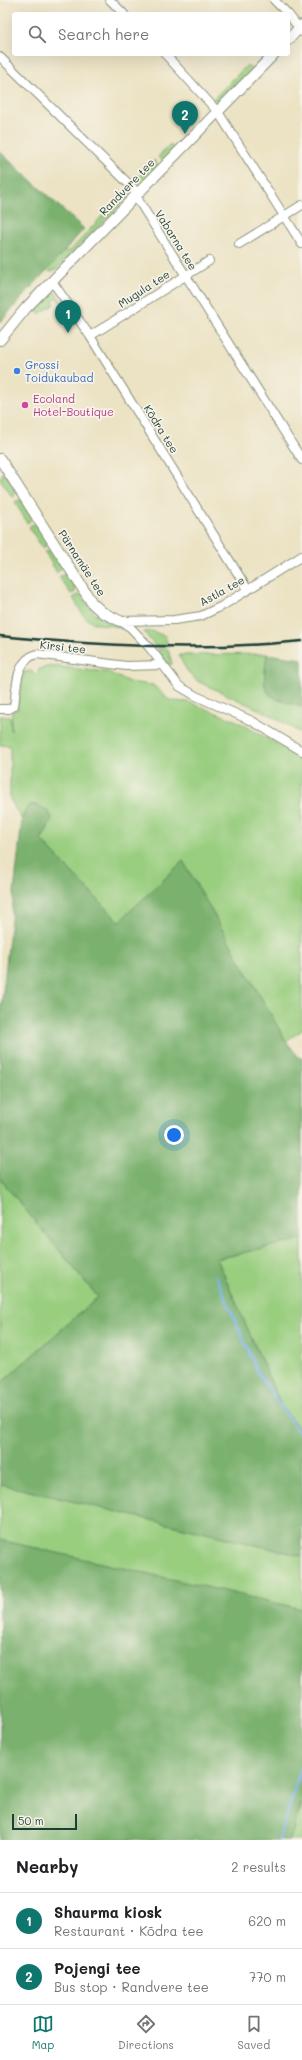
<!DOCTYPE html>
<meta charset="utf-8">
<style>
:root{--surface:#fff;--page:#f2f2f2;--text:#202124;--muted:#757577;--line:#e0e0e0;--accent:#0f766e}
body{margin:0;font-family:Mali,sans-serif;background:var(--page);color:var(--text)}
.scale{position:absolute;left:12px;bottom:10px;width:65px;box-sizing:border-box;padding-left:4px;border:2px solid #1f3d34;border-top:0;font-size:11px;line-height:14px;white-space:nowrap;color:#1f3d34;-webkit-text-stroke:3px #f7f3e8;paint-order:stroke}
.you{position:absolute;left:174px;top:1135px;width:14px;height:14px;margin:-10px;border:3px solid #fff;border-radius:50%;background:#1a73e8;box-shadow:0 0 0 6px #1a73e833}
.badge{display:grid;place-items:center;width:26px;height:26px;border-radius:50%;background:var(--accent);color:#fff;font-size:13px;font-weight:700}
.pin{position:absolute;translate:-50% -33px;filter:drop-shadow(0 1px 2px #0008)}
.pin::after{content:'';position:absolute;top:21px;width:14px;height:12px;background:inherit;clip-path:polygon(0 0,100% 0,50% 100%)}
.list{margin:0;padding:0;list-style:none}
h2{display:flex;justify-content:space-between;align-items:center;height:52px;margin:0;padding:0 16px;font-size:17px}
h2 small{font-size:13px;font-weight:400;color:var(--muted)}
.list li{display:grid;grid-template-columns:26px 1fr auto;gap:12px;align-items:center;box-sizing:border-box;height:56px;padding:0 16px;border-top:1px solid var(--line)}
.list b{display:block;font-size:15px;white-space:nowrap}
.list p{margin:0;font-size:13px;white-space:nowrap;color:var(--muted)}
.list em{font-size:13px;font-style:normal;color:var(--muted)}
.icon{flex:none;width:22px;height:22px;fill:none;stroke:currentColor;stroke-width:2;stroke-linecap:round;stroke-linejoin:round}
.map{position:relative;flex:none;width:302px;height:1840px;overflow:hidden}
.search{position:absolute;background:var(--surface);box-shadow:0 4px 16px #0002;left:12px;right:12px;top:12px;height:44px;display:flex;align-items:center;gap:10px;box-sizing:border-box;padding:0 14px;border-radius:4px;color:var(--muted);font-size:15px}
.sheet{height:164px;background:var(--surface)}
nav{display:flex;justify-content:space-around;align-items:center;box-sizing:border-box;height:56px;border-top:1px solid var(--line);background:var(--surface);font-size:11px;color:var(--muted)}
nav a{display:grid;justify-items:center;gap:2px}
nav .on{color:var(--accent)}
.map>svg:first-child{display:block}
.green{fill:#99ce7f;stroke:#5c865a}
.forest{fill:#7ab16e;stroke:#4c7751}
.lines{fill:none;stroke-linecap:round;stroke-linejoin:round}
.stream{stroke:#79b0e8;stroke-width:2.5}
.minor-casing{stroke:#86907c;stroke-width:10}
.major-casing{stroke:#86907c;stroke-width:12}
.minor{stroke:#fff;stroke-width:8}
.major{stroke:#fff;stroke-width:10}
.rail{stroke:#1f3d34;stroke-width:2.5}
.shop-dot{fill:#3f7fe0;stroke:#f7f3e8;stroke-width:1.5}
.hotel-dot{fill:#d1479c;stroke:#f7f3e8;stroke-width:1.5}
.labels{text-anchor:middle;stroke-width:3.5;stroke-linejoin:round;paint-order:stroke}
.street-label{font-size:11px;fill:#1f3d34;stroke:#f7f3e8}
.shop-label{font-size:11px;fill:#366cbe;stroke:#f7f3e8;text-anchor:start}
.hotel-label{font-size:11px;fill:#b23c85;stroke:#f7f3e8;text-anchor:start}
</style>
<div class="map">
<svg width="302" height="1840" viewBox="0 0 302 1840">
<rect width="100%" height="100%" fill="#f7f3e8"/>
<filter id="ink" filterUnits="userSpaceOnUse"><feTurbulence type="fractalNoise" baseFrequency=".025" numOctaves="2"/><feDisplacementMap in="SourceGraphic" scale="8" xChannelSelector="R" yChannelSelector="G"/><feConvolveMatrix kernelMatrix="1 2 1 2 8 2 1 2 1" color-interpolation-filters="sRGB"/></filter>
<filter id="wash" filterUnits="userSpaceOnUse"><feTurbulence type="fractalNoise" baseFrequency=".012" numOctaves="4" result="noise"/><feDisplacementMap in="SourceGraphic" scale="16" xChannelSelector="R" yChannelSelector="G"/><feGaussianBlur stdDeviation="0.9" result="paint"/><feColorMatrix in="noise" values="0 0 0 0 0 0 0 0 0 0 0 0 0 0 0 0 0 1.4 0 .05"/><feComposite in="paint" operator="in"/></filter>
<g filter="url(#wash)">
<rect width="100%" height="100%" fill="#ece3c4"/>
<path class="green" d="M 247,65 L 252,69 L 222,100 L 217,101 L 213,99 Z
M 170,144 L 173,148 L 163,161 L 158,157 Z
M 154,160 L 158,166 L 142,182 L 137,184 L 133,182 Z
M 129,187 L 130,193 L 127,198 L 56,270 L 50,272 L 37,261 L 71,250 Z
M 51,293 L 56,293 L 61,301 L 60,302 L 57,298 L 53,301 L 55,304 L 39,314 L 36,307 Z
M 2,474 L 6,474 L 16,492 L 13,498 L 0,479 Z
M 18,500 L 21,500 L 32,516 L 31,520 L 27,523 L 15,502 Z
M 32,524 L 37,525 L 48,543 L 43,549 L 29,527 Z
M 49,550 L 52,550 L 63,567 L 57,573 L 45,552 Z
M 64,574 L 68,576 L 76,588 L 75,592 L 71,594 L 59,577 Z
M 80,594 L 95,614 L 126,630 C 122,630 119,627 114,626 C 86,623 88,623 73,598 Z
M 152,631 L 165,636 L 168,646 L 155,646 L 144,632 Z
M 157,649 L 168,649 L 172,664 L 168,665 Z
M 267,654 C 262,693 261,697 302,706 L 302,734 L 269,714 L 199,682 C 189,674 184,668 179,655 Z
M 51,666 L 108,672 L 129,682 L 153,685 L 168,699 L 173,701 L 188,702 L 235,720 L 302,758 L 302,1030 L 286,1041 L 183,861 L 119,922 L 41,840 L 49,826 L 38,805 L 31,805 L 25,810 L 22,820 L 10,799 L 10,746 L 0,745 L 0,716 L 10,717 L 11,731 L 12,711 L 17,709 L 24,672 L 31,671 L 37,675 L 39,669 Z
M 0,1179 L 98,1297 L 0,1384 Z
M 302,1239 L 302,1433 L 281,1405 L 217,1259 Z
M 0,1484 L 302,1556 L 302,1609 L 0,1540 Z
M 302,1800 L 302,1840 L 290,1840 Z"/>
<path class="forest" d="M 0,152 L 84,229 L 0,322 Z
M 267,654 L 302,659 L 302,706 C 261,697 262,693 267,654 Z
M 31,805 C 41,805 49,809 52,819 L 41,840 L 119,922 L 183,861 L 286,1041 L 299,1058 L 302,1058 L 302,1239 L 217,1259 L 281,1405 L 302,1433 L 302,1556 L 0,1484 L 0,1384 L 98,1297 L 0,1179 L 0,1019 L 22,820 L 25,810 Z
M 0,1540 L 302,1609 L 302,1800 L 290,1840 L 0,1840 Z"/>
<g class="lines">
<path class="stream" d="M 216,1276 L 258,1373 L 302,1437
M 279,1840 L 302,1765"/>
</g>
</g>
<g filter="url(#ink)">
<g class="lines">
<g class="minor-casing">
<path id="minor" d="M 110,0 L 124,14
M 274,0 L 288,14
M 288,14 L 302,32
M 165,54 L 218,112 L 302,244
M 0,57 L 133,188 L 140,203 L 302,460
M 239,244 L 302,205
M 52,281 L 90,336 L 248,590
M 90,336 L 209,261
M 120,621 L 130,627 L 149,647 L 179,686 L 196,696 L 252,721 L 302,751
M 120,621 L 174,620 L 201,616 L 222,606 L 302,556
M 0,709 L 9,709 L 14,706 C 17,687 15,660 37,654 L 126,666 L 162,665"/>
</g>
<g class="major-casing">
<path id="major" d="M 288,40 L 302,25
M 0,340 L 26,308 L 274,54
M 0,459 L 92,603 L 102,612 L 120,621"/>
</g>
<use href="#minor" class="minor"/>
<use href="#major" class="major"/>
<path class="rail" d="M 0,636 C 101,646 201,651 302,641"/>
</g>
</g>
<circle class="shop-dot" cx="17" cy="371" r="4"/>
<circle class="hotel-dot" cx="25" cy="405" r="4"/>
<g class="labels">
<g class="street-label">
<text transform="translate(127 187) rotate(-46)" y="4">Randvere tee</text>
<text transform="translate(176 240) rotate(58)" y="4">Vabarna tee</text>
<text transform="translate(144 289) rotate(-33)" y="4">Mugula tee</text>
<text transform="translate(161 429) rotate(58)" y="4">Kõdra tee</text>
<text transform="translate(82 563) rotate(57)" y="4">Pärnamäe tee</text>
<text transform="translate(222 591) rotate(-29)" y="4">Astla tee</text>
<text transform="translate(63 647) rotate(6)" y="4">Kirsi tee</text>
</g>
<g class="shop-label">
<text x="25" y="369">Grossi<tspan x="25" dy="13">Toidukaubad</tspan></text>
</g>
<g class="hotel-label">
<text x="33" y="403">Ecoland<tspan x="33" dy="13">Hotel-Boutique</tspan></text>
</g>
</g>
</svg>
<div class="scale">50 m</div>
<div class="you"></div>
<div class="pin badge" style="left:68px;top:333px">1</div>
<div class="pin badge" style="left:185px;top:134px">2</div>
<div class="search"><svg class="icon" aria-label="search" viewBox="0 0 24 24"><circle cx="10" cy="10" r="6"/><path d="M15 15l6 6"/></svg>Search here</div>
</div>
<section class="sheet">
<h2>Nearby<small>2 results</small></h2>
<ul class="list">
<li><span class="badge">1</span><div><b>Shaurma kiosk</b><p>Restaurant · Kõdra tee</p></div><em>620 m</em></li>
<li><span class="badge">2</span><div><b>Pojengi tee</b><p>Bus stop · Randvere tee</p></div><em>770 m</em></li>
</ul>
</section>
<nav>
<a class="on"><svg class="icon" aria-label="map" viewBox="0 0 24 24"><path d="M3 6l6-2 6 2 6-2v14l-6 2-6-2-6 2zM9 4v14M15 6v14"/></svg>Map</a>
<a><svg class="icon" aria-label="directions" viewBox="0 0 24 24"><path d="M12 3l9 9-9 9-9-9zM9 14v-3h6M13 9l2 2-2 2"/></svg>Directions</a>
<a><svg class="icon" aria-label="saved" viewBox="0 0 24 24"><path d="M7 4h10v16l-5-4-5 4z"/></svg>Saved</a>
</nav>
